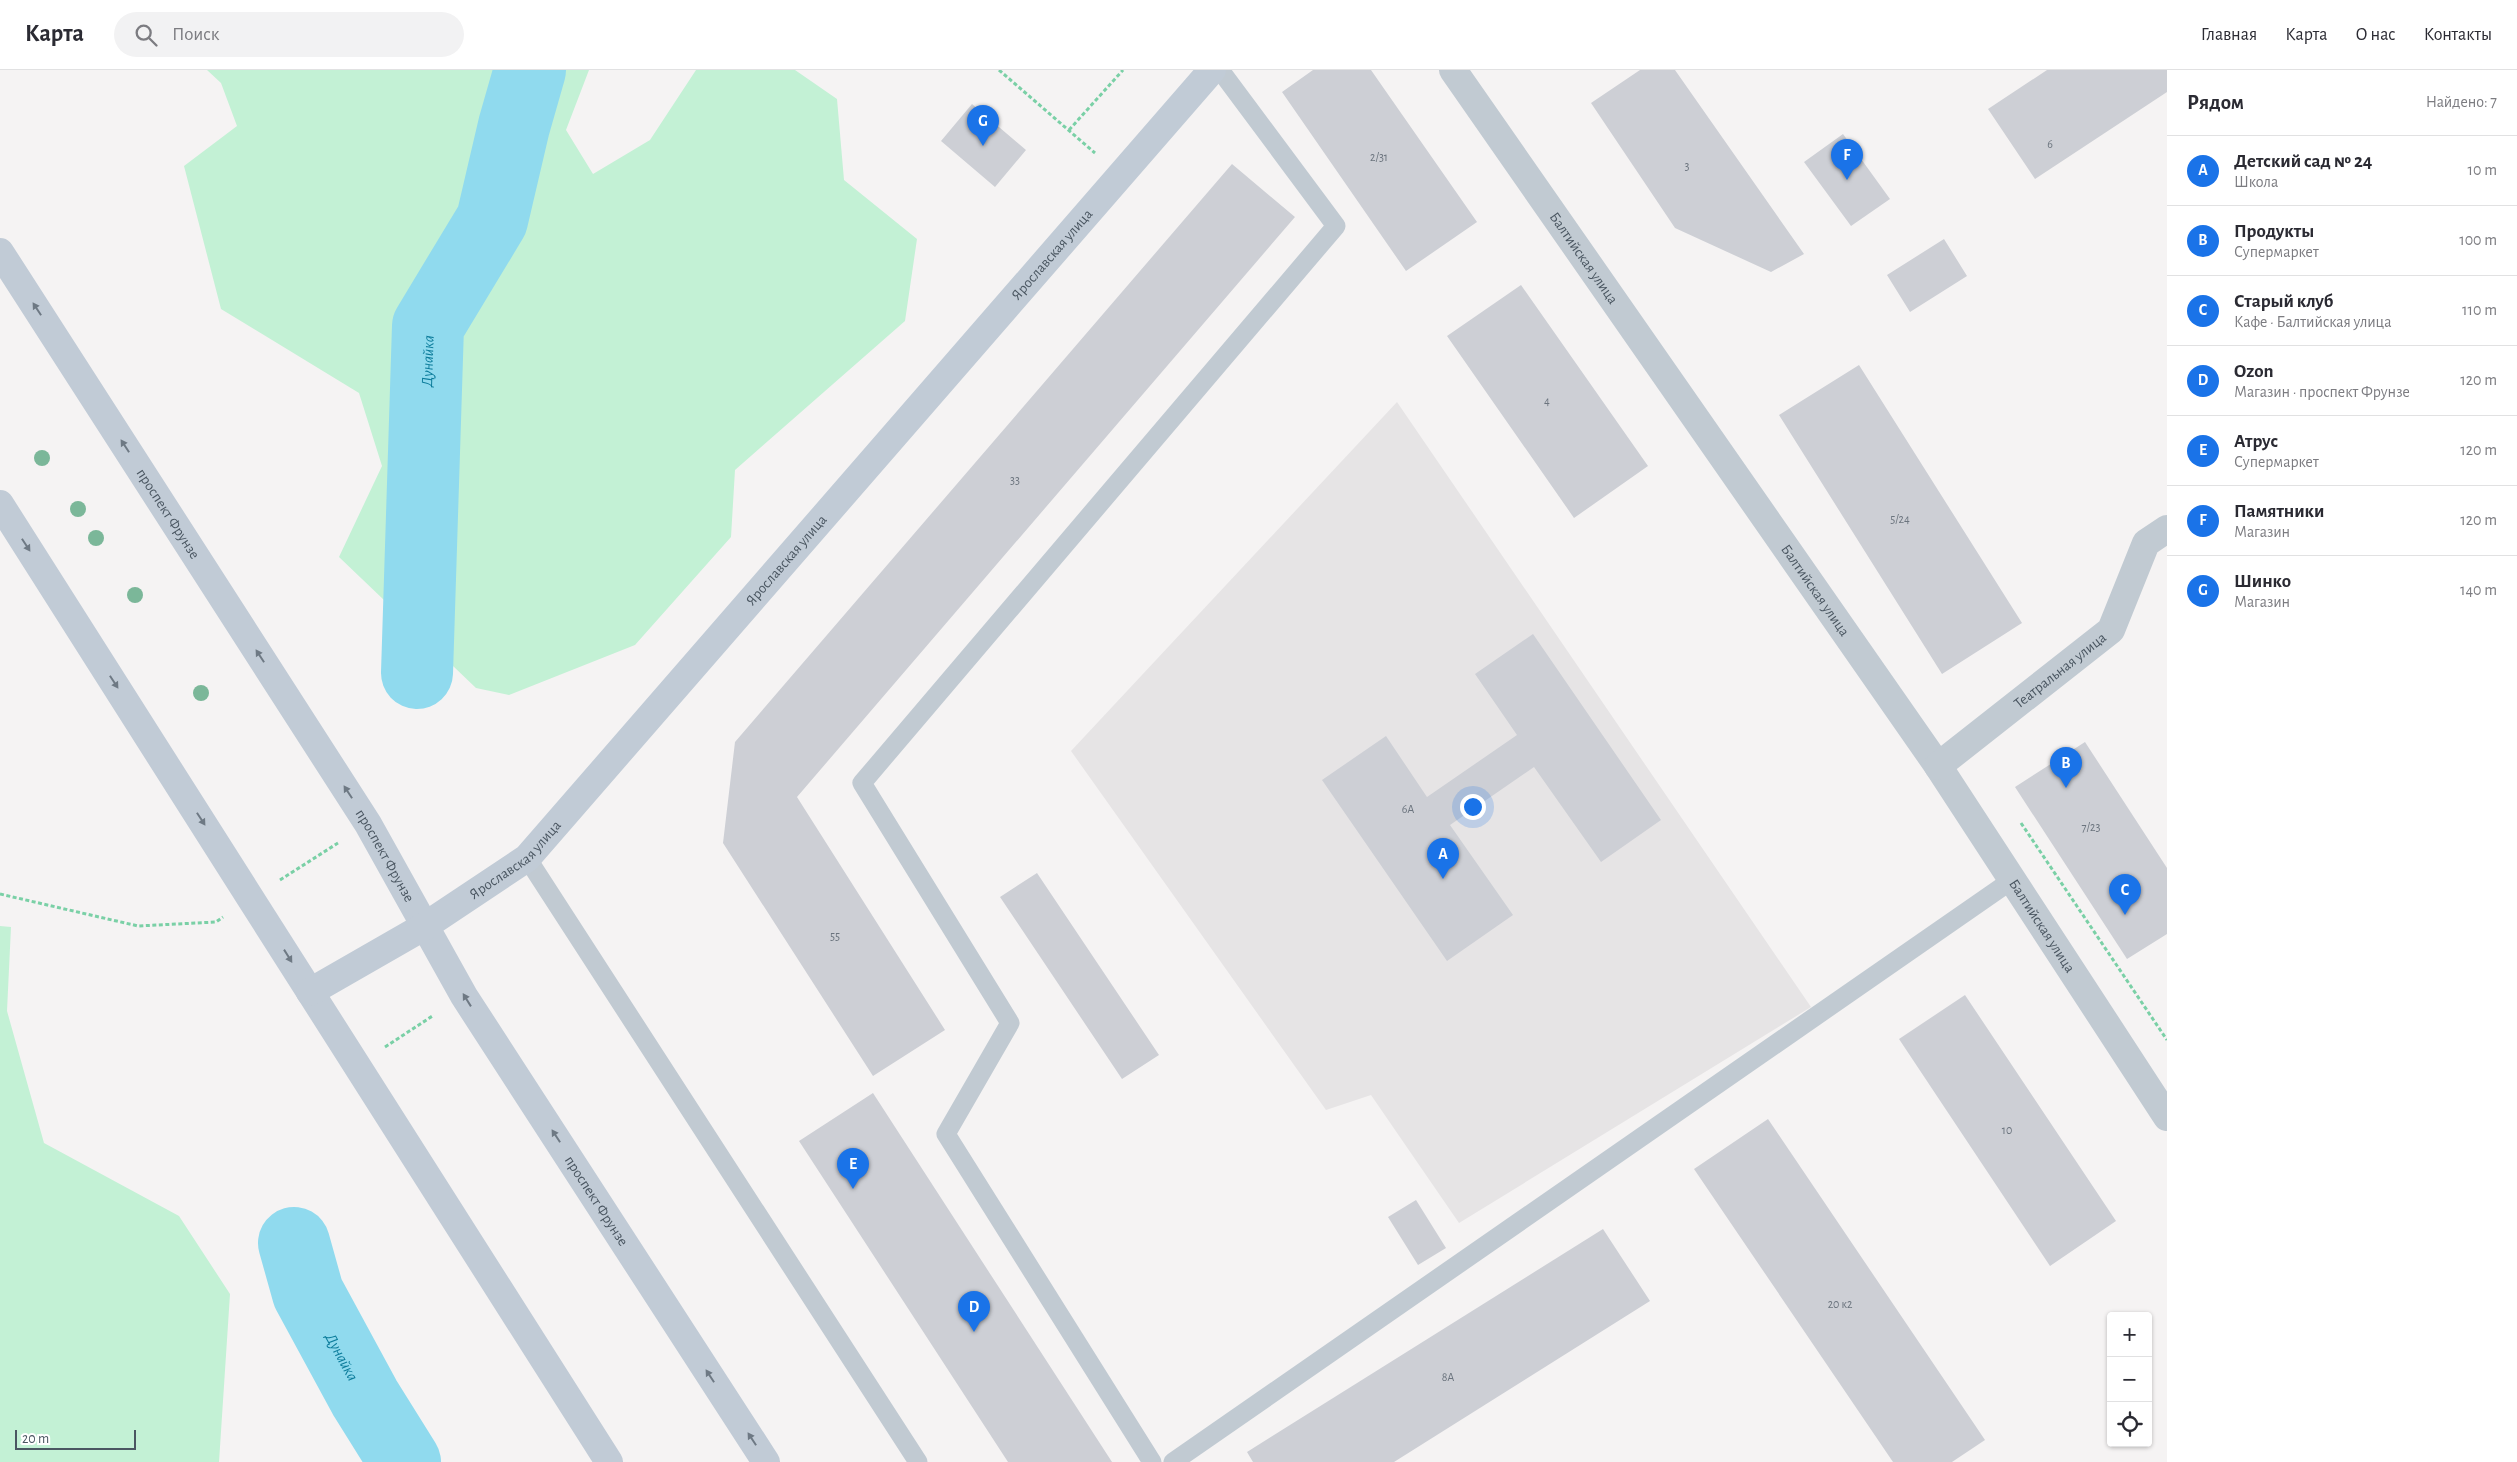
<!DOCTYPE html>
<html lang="ru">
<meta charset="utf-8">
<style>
:root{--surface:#fff;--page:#f2f2f3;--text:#2b2b33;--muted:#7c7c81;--line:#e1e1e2;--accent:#1a73e8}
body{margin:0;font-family:"Alegreya Sans",sans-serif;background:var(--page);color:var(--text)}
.controls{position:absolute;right:15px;bottom:15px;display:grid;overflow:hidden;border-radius:5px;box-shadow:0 1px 4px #0004}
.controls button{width:45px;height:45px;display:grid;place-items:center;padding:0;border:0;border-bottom:1px solid var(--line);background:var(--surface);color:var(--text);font:25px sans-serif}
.scale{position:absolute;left:15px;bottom:12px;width:121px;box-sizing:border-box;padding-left:5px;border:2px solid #4a5661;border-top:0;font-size:14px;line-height:18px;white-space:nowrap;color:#4a5661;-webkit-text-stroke:4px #fff;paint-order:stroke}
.you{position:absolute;left:1472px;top:736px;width:18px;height:18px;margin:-12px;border:4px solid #fff;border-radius:50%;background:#1a73e8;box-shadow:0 0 0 8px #1a73e833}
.badge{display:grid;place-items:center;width:32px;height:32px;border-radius:50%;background:var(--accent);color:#fff;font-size:16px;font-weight:700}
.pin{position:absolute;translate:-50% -41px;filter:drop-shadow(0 1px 2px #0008)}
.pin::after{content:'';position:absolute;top:26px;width:18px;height:15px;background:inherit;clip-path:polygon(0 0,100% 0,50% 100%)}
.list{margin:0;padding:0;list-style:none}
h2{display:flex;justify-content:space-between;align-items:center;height:65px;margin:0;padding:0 20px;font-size:21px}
h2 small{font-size:16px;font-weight:400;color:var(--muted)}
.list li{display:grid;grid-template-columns:32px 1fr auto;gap:15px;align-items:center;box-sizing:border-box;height:70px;padding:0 20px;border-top:1px solid var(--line)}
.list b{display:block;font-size:19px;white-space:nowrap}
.list p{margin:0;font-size:16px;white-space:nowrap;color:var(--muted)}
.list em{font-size:16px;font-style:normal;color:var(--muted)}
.icon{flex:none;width:28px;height:28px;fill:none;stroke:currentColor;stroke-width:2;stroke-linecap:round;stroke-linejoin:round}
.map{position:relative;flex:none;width:2167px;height:1392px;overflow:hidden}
header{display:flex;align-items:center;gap:30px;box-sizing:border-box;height:70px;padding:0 25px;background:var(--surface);border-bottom:1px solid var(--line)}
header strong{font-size:24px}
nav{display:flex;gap:28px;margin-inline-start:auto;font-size:18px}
.search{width:350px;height:45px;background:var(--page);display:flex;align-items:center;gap:12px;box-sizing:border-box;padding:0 18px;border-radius:28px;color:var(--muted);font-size:19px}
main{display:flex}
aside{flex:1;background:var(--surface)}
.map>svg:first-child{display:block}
.education{fill:#e6e4e5}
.green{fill:#c3f1d5}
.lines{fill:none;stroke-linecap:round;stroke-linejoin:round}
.river{stroke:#90daee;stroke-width:72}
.building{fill:#cdcfd5}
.path{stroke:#7ad0a6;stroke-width:3;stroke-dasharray:4 2.5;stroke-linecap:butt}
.lane{stroke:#c1cad2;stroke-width:19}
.street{stroke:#c1cad2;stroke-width:28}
.secondary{stroke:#c1cbd6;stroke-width:28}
.tree{fill:#7bb799}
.oneway{fill:#6e7984}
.labels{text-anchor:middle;stroke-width:4;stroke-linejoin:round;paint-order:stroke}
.number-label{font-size:12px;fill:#6b747e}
.street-label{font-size:15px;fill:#4a5661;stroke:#fff}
.water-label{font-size:16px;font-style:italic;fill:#0c7c9b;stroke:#fff}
</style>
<header>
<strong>Карта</strong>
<div class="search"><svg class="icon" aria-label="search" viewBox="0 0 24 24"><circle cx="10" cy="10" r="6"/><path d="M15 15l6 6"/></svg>Поиск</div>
<nav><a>Главная</a><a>Карта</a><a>О нас</a><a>Контакты</a></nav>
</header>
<main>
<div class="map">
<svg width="2167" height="1392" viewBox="0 0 2167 1392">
<rect width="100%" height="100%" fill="#f5f3f3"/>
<path class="education" d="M 1397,332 L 1811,937 L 1459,1153 L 1371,1025 L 1326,1040 L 1071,681 Z"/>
<path class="green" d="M 207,0 L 589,0 L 566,60 L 593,104 L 650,70 L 696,0 L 795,0 L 837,29 L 844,110 L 917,169 L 905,251 L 735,400 L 731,467 L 635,575 L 509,625 L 476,618 L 339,487 L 382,396 L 359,323 L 221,239 L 184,96 L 237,56 L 221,13 Z
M 0,856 L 11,857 L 7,941 L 44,1073 L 179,1146 L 230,1224 L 219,1392 L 0,1392 Z"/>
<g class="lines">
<g class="river">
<path id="s1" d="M 417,603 L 428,256 L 492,150 L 514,56 L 530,0"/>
<path id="s2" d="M 294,1173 L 308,1223 L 365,1328 L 405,1392"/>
</g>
</g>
<path class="building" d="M 1313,0 L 1371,0 L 1477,152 L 1406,201 L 1282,22 Z
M 1640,0 L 1675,0 L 1804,184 L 1771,202 L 1675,158 L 1591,33 Z
M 2047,0 L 2167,0 L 2167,22 L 2035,109 L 1988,39 Z
M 972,34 L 1026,80 L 995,117 L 941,71 Z
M 1843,64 L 1890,129 L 1851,156 L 1804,92 Z
M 1232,94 L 1295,147 L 797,727 L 945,960 L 873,1006 L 723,773 L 735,672 Z
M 1944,169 L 1967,206 L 1910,242 L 1887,205 Z
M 1521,215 L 1648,396 L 1574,448 L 1447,266 Z
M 1859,295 L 2022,553 L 1942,604 L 1779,345 Z
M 1533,564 L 1661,750 L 1601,792 L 1534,697 L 1450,755 L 1513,845 L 1447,891 L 1322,710 L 1386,666 L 1427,727 L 1517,665 L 1475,604 Z
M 2085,672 L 2167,798 L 2167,864 L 2127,889 L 2015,717 Z
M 1037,803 L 1159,985 L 1122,1009 L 1000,827 Z
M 1965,925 L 2116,1151 L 2050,1196 L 1899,969 Z
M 873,1023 L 1112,1392 L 1008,1392 L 799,1071 Z
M 1768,1049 L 1985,1370 L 1952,1392 L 1893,1392 L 1694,1099 Z
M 1416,1130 L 1446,1178 L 1418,1195 L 1388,1147 Z
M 1603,1159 L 1650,1231 L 1394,1392 L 1253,1392 L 1247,1382 Z"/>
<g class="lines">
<path class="path" d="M 999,0 L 1095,83
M 1069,60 L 1123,0
M 2021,753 L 2167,970
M 280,810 L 338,773
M 0,824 L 138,856 L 216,852 L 223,847
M 385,977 L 434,945"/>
<path class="lane" d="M 527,788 L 918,1392
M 1152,1392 L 946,1064 L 1010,953 L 862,713 L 1336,156 L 1220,0
M 1173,1392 L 2012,810"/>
<g class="street">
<path id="s3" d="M 1453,0 L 1938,696 L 2167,1047"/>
<path id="s4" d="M 1938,696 L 2111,560 L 2146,473 L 2167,459"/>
</g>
<g class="secondary">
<path id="s5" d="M 0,182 L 368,754 L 464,926 L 766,1392"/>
<path d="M 0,434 C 204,753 404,1073 609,1392"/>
<path id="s6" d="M 310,922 L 425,856 L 527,788 L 1212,0"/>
</g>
</g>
<g class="tree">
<circle cx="42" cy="388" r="8"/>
<circle cx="78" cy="439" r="8"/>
<circle cx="96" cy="468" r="8"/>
<circle cx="135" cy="525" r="8"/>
<circle cx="201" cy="623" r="8"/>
</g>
<defs><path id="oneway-solid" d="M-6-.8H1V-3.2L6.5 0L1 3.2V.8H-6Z" transform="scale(1.25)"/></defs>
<g class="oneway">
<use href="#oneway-solid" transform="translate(37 239) rotate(-123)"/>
<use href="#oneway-solid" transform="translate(125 376) rotate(-123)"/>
<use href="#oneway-solid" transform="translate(26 475) rotate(57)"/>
<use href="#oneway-solid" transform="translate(260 586) rotate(-123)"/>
<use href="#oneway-solid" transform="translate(114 612) rotate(57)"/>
<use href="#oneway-solid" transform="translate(348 722) rotate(-123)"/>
<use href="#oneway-solid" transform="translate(201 749) rotate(57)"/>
<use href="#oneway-solid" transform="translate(288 886) rotate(58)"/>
<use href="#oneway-solid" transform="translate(467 930) rotate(-122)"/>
<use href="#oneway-solid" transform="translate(556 1066) rotate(-123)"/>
<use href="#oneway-solid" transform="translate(710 1306) rotate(-123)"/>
<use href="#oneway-solid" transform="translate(752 1369) rotate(-123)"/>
</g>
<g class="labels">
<g class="number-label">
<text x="2050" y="78">6</text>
<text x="1379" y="91">2/31</text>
<text x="1687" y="100">3</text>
<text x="1547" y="335">4</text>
<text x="1015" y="414">33</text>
<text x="1900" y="453">5/24</text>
<text x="1408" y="743">6А</text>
<text x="2091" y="761">7/23</text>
<text x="835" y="870">55</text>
<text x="2007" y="1064">10</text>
<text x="1840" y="1238">20 к2</text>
<text x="1448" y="1311">8А</text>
</g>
<g class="street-label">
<text dy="5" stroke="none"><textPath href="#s6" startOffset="1055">Ярославская улица</textPath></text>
<text dy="5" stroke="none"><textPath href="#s3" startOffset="229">Балтийская улица</textPath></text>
<text dy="5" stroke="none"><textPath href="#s5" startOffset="311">проспект Фрунзе</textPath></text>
<text dy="5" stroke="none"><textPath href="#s6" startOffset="650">Ярославская улица</textPath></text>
<text dy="5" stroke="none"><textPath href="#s3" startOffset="634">Балтийская улица</textPath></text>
<text dy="5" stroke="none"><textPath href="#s4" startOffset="155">Театральная улица</textPath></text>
<text dy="5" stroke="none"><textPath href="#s5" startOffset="716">проспект Фрунзе</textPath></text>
<text dy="5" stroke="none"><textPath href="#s6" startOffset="245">Ярославская улица</textPath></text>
<text dy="5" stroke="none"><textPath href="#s3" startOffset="1039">Балтийская улица</textPath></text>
<text dy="5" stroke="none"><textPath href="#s5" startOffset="1121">проспект Фрунзе</textPath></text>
</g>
<g class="water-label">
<text dy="6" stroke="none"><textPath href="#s1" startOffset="312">Дунайка</textPath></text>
<text dy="6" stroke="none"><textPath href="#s2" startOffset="124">Дунайка</textPath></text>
</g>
</g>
</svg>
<div class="controls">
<button>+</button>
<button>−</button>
<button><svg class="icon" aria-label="locate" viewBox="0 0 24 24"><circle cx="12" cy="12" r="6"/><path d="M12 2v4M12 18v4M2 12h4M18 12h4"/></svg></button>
</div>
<div class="scale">20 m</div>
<div class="you"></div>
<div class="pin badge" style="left:1443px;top:809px">A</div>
<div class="pin badge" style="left:2066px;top:718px">B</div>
<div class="pin badge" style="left:2125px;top:845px">C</div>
<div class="pin badge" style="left:974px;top:1262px">D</div>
<div class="pin badge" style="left:853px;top:1119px">E</div>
<div class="pin badge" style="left:1847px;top:110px">F</div>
<div class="pin badge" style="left:983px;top:76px">G</div>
</div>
<aside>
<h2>Рядом<small>Найдено: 7</small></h2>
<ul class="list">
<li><span class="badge">A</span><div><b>Детский сад № 24</b><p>Школа</p></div><em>10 m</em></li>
<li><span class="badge">B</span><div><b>Продукты</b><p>Супермаркет</p></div><em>100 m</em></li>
<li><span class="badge">C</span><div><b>Старый клуб</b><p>Кафе · Балтийская улица</p></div><em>110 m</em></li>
<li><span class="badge">D</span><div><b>Ozon</b><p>Магазин · проспект Фрунзе</p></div><em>120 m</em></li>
<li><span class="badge">E</span><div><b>Атрус</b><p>Супермаркет</p></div><em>120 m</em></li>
<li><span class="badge">F</span><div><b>Памятники</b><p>Магазин</p></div><em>120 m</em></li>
<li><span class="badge">G</span><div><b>Шинко</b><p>Магазин</p></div><em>140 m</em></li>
</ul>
</aside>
</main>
